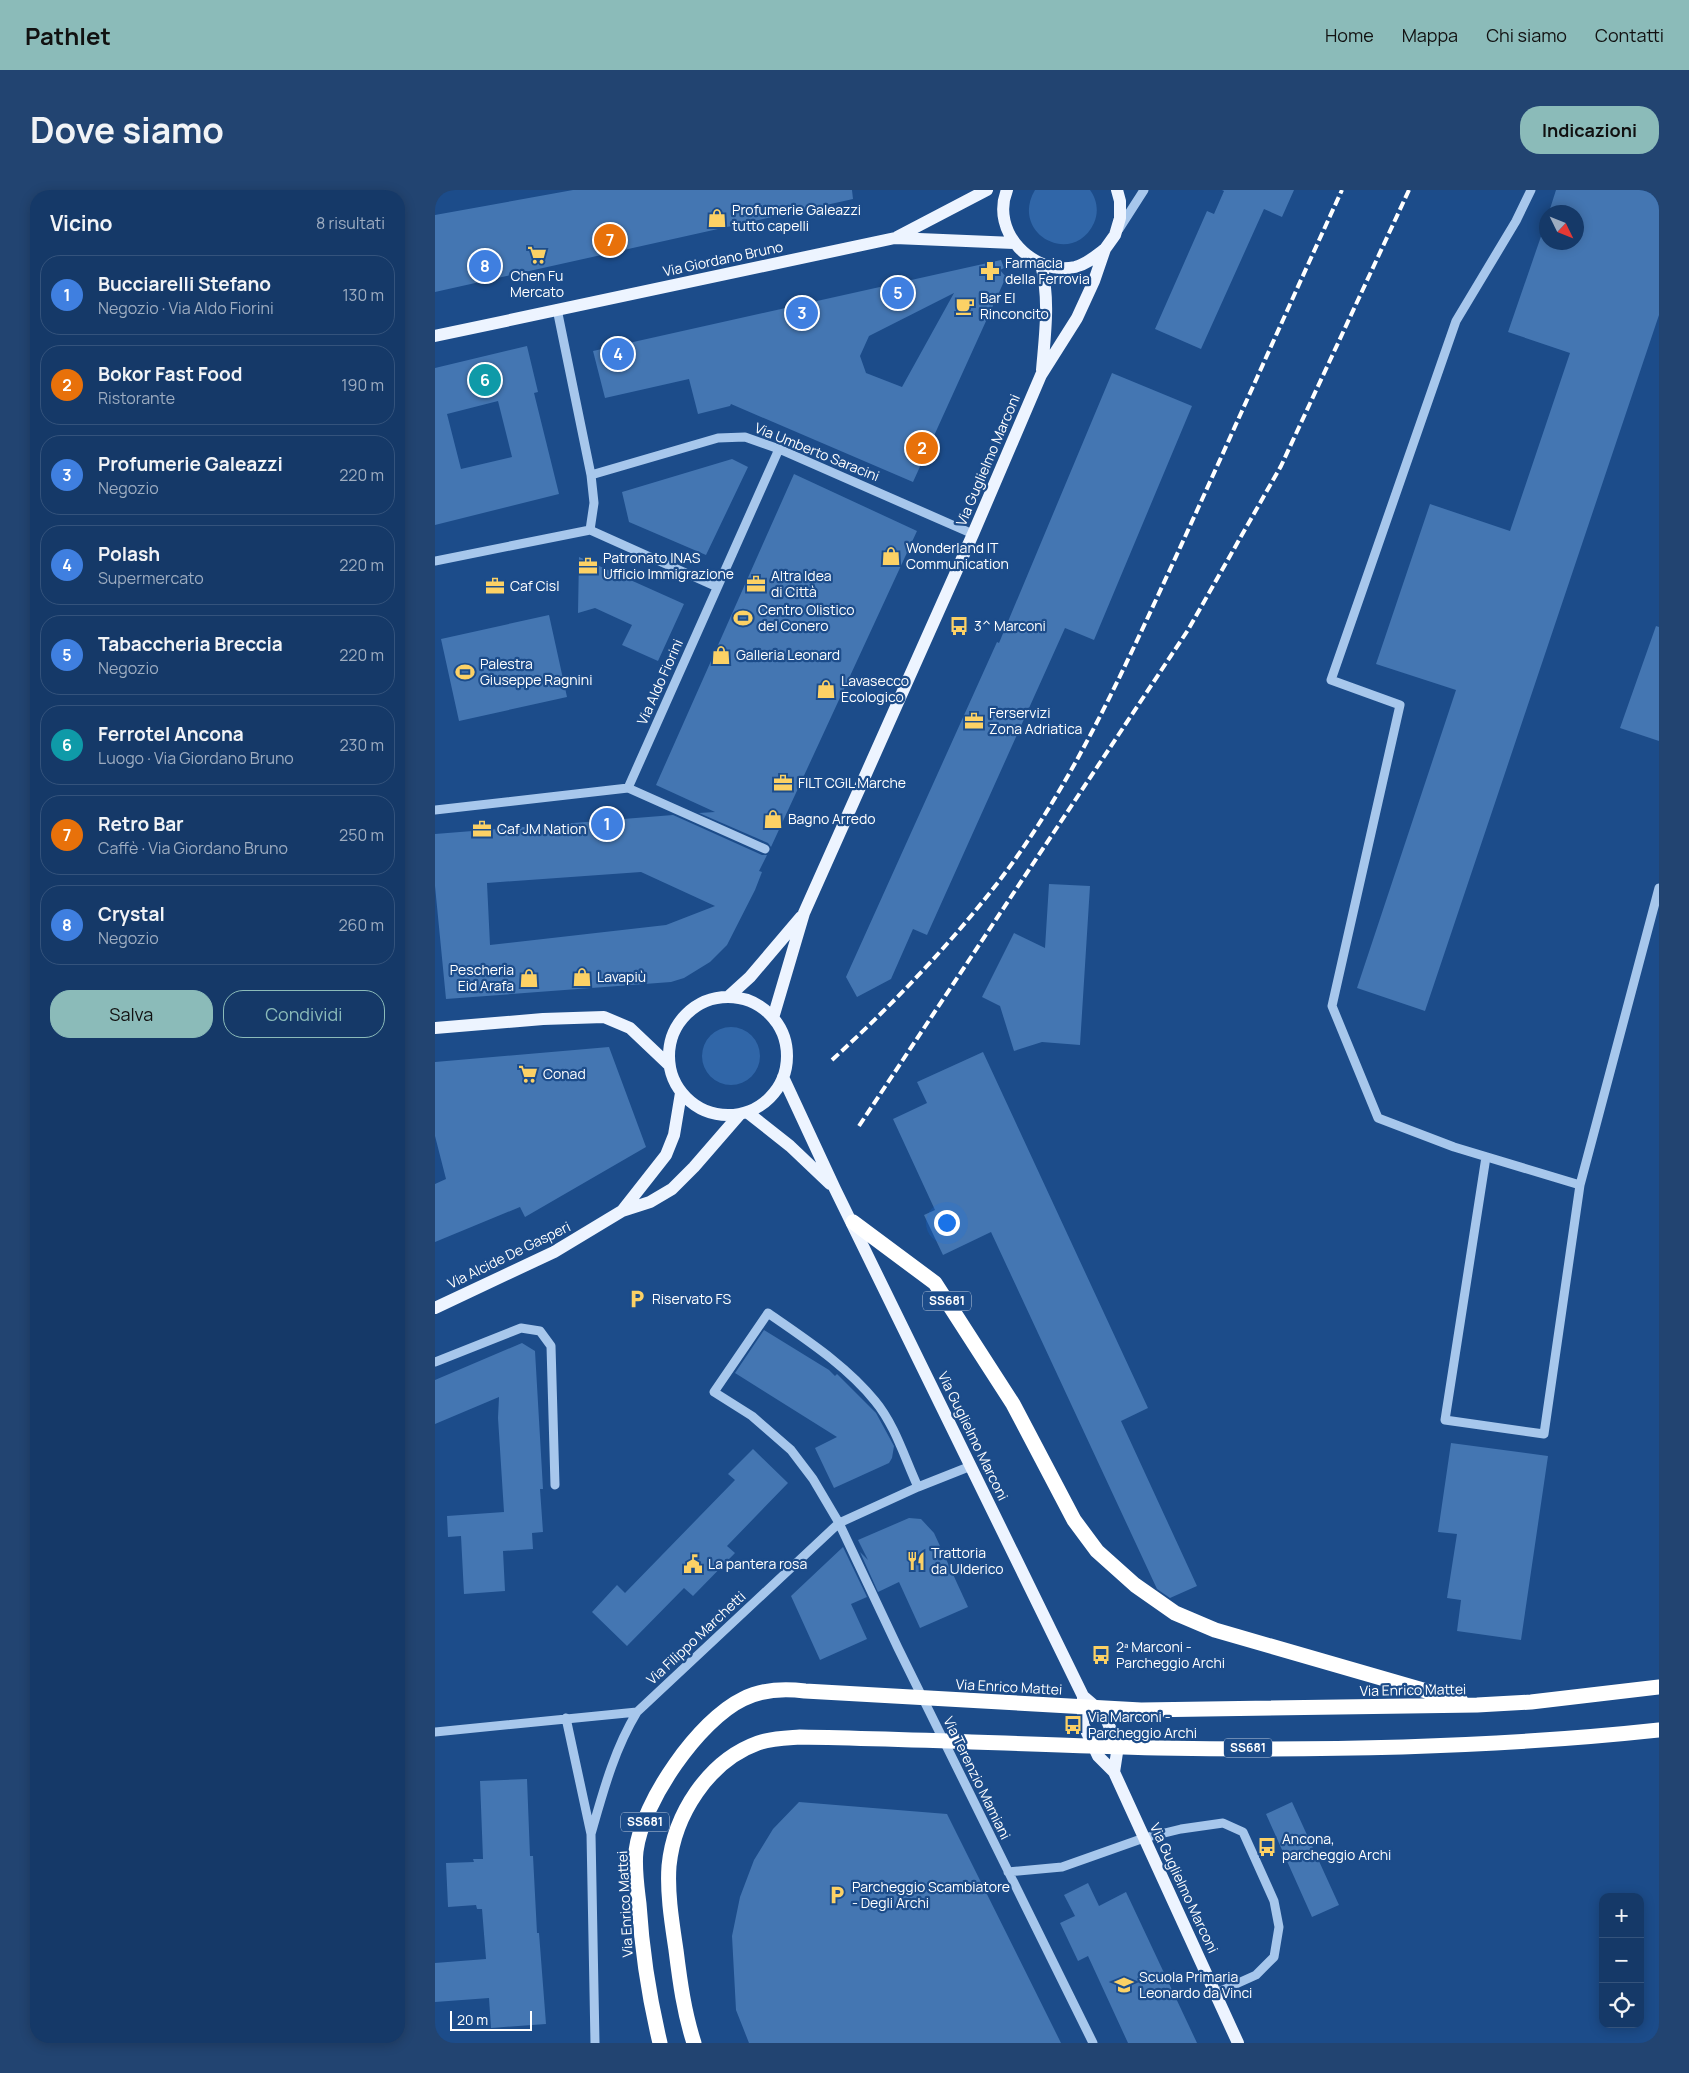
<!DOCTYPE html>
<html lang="it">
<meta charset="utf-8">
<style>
:root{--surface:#153968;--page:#224471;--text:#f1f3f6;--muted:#9dacc0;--line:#34537c;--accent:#8bbbb9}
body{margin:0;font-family:Manrope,sans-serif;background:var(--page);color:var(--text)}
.controls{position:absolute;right:15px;bottom:15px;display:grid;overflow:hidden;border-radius:10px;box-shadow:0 2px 12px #0003}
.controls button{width:45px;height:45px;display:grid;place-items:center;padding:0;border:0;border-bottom:1px solid var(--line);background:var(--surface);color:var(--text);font:25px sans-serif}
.compass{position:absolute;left:1104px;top:15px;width:45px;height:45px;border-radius:50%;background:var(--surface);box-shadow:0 2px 12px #0003;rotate:133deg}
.scale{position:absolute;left:15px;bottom:12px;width:82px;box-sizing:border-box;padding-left:5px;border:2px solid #fff;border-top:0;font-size:14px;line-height:18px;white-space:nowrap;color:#fff;-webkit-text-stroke:4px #1c4c8a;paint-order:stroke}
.you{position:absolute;left:511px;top:1032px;width:18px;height:18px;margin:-12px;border:4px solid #fff;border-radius:50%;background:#1a73e8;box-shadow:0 0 0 8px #1a73e833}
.badge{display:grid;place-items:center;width:32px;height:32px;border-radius:50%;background:var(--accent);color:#fff;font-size:16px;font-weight:700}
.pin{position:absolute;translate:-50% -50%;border:2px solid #fff;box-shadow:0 1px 5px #0006}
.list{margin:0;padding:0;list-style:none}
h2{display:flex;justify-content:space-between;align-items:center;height:65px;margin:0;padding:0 20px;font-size:21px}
h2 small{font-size:16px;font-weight:400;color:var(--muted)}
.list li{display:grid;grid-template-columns:32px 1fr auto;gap:15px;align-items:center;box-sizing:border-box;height:80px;margin:0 10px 10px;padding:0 10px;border:1px solid var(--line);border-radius:20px}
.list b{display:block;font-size:19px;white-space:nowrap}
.list p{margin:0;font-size:16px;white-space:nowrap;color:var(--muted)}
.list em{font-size:16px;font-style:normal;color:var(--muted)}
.actions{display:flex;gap:10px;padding:15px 20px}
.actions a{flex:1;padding:11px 0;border:1px solid var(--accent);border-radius:20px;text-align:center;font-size:18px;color:var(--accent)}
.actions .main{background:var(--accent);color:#111}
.icon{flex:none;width:28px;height:28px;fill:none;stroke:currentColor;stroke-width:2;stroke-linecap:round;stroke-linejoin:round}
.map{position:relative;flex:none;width:1224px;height:1853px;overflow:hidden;border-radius:20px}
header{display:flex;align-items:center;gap:30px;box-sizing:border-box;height:70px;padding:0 25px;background:var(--accent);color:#111}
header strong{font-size:24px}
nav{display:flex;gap:28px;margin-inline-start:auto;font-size:18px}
.intro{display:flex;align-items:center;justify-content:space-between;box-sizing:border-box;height:120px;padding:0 30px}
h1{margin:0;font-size:35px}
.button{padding:12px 22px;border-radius:20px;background:var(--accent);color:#111;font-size:18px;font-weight:700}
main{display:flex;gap:30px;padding:0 30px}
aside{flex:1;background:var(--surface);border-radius:20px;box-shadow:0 2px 12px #0003}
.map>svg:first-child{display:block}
.green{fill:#3066a8}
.building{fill:#4476b2;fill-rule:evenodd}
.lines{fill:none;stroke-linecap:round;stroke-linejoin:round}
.minor{stroke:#a7c7ec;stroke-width:9}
.major{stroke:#edf4ff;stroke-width:12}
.highway{stroke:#fff;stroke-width:15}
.rail{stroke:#fff;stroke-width:4;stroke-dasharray:9 4;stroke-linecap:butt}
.labels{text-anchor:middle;stroke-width:4.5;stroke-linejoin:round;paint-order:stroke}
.shield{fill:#1c4c8a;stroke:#bbc9dc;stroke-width:1}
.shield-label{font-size:12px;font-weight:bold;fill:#fff}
.poi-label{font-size:14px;fill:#fff;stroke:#1c4c8a;text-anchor:start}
.street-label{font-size:14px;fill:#fff;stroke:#1c4c8a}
</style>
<header>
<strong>Pathlet</strong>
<nav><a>Home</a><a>Mappa</a><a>Chi siamo</a><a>Contatti</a></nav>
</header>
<div class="intro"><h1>Dove siamo</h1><a class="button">Indicazioni</a></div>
<main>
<aside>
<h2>Vicino<small>8 risultati</small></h2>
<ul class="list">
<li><span class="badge" style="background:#3f7fe0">1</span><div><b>Bucciarelli Stefano</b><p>Negozio · Via Aldo Fiorini</p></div><em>130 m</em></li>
<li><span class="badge" style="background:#e8710a">2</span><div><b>Bokor Fast Food</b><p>Ristorante</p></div><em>190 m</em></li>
<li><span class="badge" style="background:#3f7fe0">3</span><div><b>Profumerie Galeazzi</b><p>Negozio</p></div><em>220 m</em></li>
<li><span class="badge" style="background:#3f7fe0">4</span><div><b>Polash</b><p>Supermercato</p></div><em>220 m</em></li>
<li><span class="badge" style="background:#3f7fe0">5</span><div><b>Tabaccheria Breccia</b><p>Negozio</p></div><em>220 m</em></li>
<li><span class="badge" style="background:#0f9aa8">6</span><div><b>Ferrotel Ancona</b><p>Luogo · Via Giordano Bruno</p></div><em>230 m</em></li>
<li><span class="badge" style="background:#e8710a">7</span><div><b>Retro Bar</b><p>Caffè · Via Giordano Bruno</p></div><em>250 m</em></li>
<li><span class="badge" style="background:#3f7fe0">8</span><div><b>Crystal</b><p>Negozio</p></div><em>260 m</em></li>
</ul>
<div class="actions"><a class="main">Salva</a><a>Condividi</a></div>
</aside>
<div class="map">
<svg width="1224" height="1853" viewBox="0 0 1224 1853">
<rect width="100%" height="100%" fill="#1c4c8a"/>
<path class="green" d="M 600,0 L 655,0 C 662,9 664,22 659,33 C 638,78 574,44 600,0 Z
M267 866a29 29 0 1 1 58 0a29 29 0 1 1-58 0Z"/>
<path class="building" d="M 138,0 L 417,0 L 418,9 L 0,102 L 0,25 Z
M 787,0 L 859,0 L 847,27 L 829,19 L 766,159 L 720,139 L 772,21 L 779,24 L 789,1 Z
M 1121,0 L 1224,0 L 1224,125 L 990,821 L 922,798 L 1021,500 L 941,474 L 995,314 L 1075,341 L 1135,163 L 1073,142 L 1112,29 L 1112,52 L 1142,52 L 1142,22 L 1114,22 Z
M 566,70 L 569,78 L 565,80 L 571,87 L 478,292 L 296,214 L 295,216 L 263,224 L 254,189 L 170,208 L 158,161 ZM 519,103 L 467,197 L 431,183 L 425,166 L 434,146 Z
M 92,156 L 103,202 L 99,203 L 124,304 L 0,335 L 0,178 ZM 63,211 L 77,267 L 26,279 L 12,224 Z
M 677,183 L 757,216 L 659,450 L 630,438 L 492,745 L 478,739 L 456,789 L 422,807 L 411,787 L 562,452 L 564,453 Z
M 297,269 L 313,277 L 271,365 L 194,332 L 187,302 Z
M 359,284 L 482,341 L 336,657 L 333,653 L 264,623 L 280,622 L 221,595 Z
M 144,367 L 249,414 L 223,471 L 187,455 L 197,435 L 160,418 L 143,423 Z
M 114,425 L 132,507 L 24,531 L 6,449 Z
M 1221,436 L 1224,437 L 1224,551 L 1185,538 Z
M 238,625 L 327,665 L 332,665 L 324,681 L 327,682 L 320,700 L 292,755 L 275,772 L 249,788 L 236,792 L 11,809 L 0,696 L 0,644 ZM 206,682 L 280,716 L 231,735 L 55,755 L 52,693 Z
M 614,694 L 655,696 L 645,855 L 607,852 L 579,861 L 565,816 L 547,807 L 579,743 L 610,758 Z
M 174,857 L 211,957 L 90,1027 L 85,1017 L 0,1052 L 0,994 L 11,989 L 0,946 L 0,872 Z
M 548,862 L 713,1218 L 686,1231 L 762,1396 L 735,1408 L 722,1399 L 556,1042 L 508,1065 L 489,1025 L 500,1020 L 458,929 L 492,913 L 482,892 Z
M 329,1140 L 394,1180 L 400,1186 L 402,1184 L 441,1223 L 459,1256 L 457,1268 L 454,1273 L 399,1298 L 380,1258 L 402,1247 L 300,1183 Z
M 87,1153 L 100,1161 L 108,1299 L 105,1299 L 108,1342 L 97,1343 L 98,1359 L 68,1361 L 70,1401 L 29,1404 L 26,1346 L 13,1347 L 12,1326 L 69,1322 L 63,1228 L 64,1207 L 0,1234 L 0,1190 Z
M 1016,1253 L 1113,1266 L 1086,1450 L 1022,1441 L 1026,1410 L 1012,1408 L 1022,1344 L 1003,1342 Z
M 318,1259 L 353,1293 L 292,1356 L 300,1363 L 258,1406 L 249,1398 L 192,1456 L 157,1422 L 182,1395 L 190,1403 L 300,1290 L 293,1284 Z
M 474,1328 L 486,1329 L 499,1343 L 533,1417 L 485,1438 L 464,1392 L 443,1402 L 425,1362 L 433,1370 L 423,1350 Z
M 408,1357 L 432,1407 L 416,1414 L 432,1449 L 385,1470 L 356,1406 Z
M 92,1589 L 95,1666 L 98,1666 L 102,1743 L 104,1743 L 111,1834 L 56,1838 L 54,1808 L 0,1812 L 0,1773 L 51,1769 L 47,1719 L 42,1719 L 41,1715 L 13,1717 L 11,1673 L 39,1672 L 38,1669 L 48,1669 L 45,1591 Z
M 364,1612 L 512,1624 L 626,1853 L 314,1853 L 301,1820 L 297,1746 L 305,1707 L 319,1670 L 338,1639 Z
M 857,1612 L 904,1715 L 877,1727 L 831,1624 Z
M 653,1693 L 664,1716 L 691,1702 L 762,1853 L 693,1853 L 653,1766 L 643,1771 L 625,1733 L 640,1726 L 629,1705 Z"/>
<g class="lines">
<path class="minor" d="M 1096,0 L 1081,31 L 1021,131 L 896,490 L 965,515 L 897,816 L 943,928 L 1019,957 L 1145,995 L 1224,698
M 684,39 L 709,0
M 122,119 L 156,285
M 155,340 L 282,397
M 0,371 L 155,340 L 159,313 L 156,285 L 283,248 L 310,247 L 344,259 L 538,344
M 193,598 L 330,659
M 0,620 L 193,598 L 344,259
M 1051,967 L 1010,1230 L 1109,1244 L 1145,995
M 0,1172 L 86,1138 L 105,1141 L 116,1156 L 120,1295
M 483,1297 C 470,1269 460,1235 440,1211 C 411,1175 370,1149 333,1123 L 279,1202 L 317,1226 L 356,1260 L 378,1289 L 404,1333 L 463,1458 L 658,1853
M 131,1528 L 156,1644 L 160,1853
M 0,1542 L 202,1522
M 156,1644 C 168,1602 179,1560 202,1522 L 404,1333 L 483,1297 L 536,1276
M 573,1682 L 627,1677 L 709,1648 L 746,1639 L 788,1633 L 808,1642 L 839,1711 L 844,1737 L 839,1767 L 821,1785 L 781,1803"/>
<path class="major" d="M 572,0 C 555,42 598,86 640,77 C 652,74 661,66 670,59
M 462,47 L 552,0
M 606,74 C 615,110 610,144 607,180
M 0,146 L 460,48 L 579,53
M 293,807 L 315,787 L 366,727
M234 866a59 59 0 1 1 118 0a59 59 0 1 1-118 0Z
M 338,828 L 369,723 L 538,344 L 606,185 L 642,128 L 659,91 L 670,59 L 680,45 L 685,28 L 685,11 L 682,0
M 0,838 L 108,829 L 169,827 L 195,838 L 234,875
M 348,887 L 400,999 L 648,1506 L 669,1524 L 683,1556 L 679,1582
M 312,922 L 355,956 L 395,994
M 187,1021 L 231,965 L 239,945 L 246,903
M 0,1118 L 119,1062 L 187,1021 L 215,1012 L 237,999 L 259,977 L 305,924
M 648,1508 L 648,1534 L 663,1566 L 679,1582 L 803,1853"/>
<path class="highway" d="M 418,1032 L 500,1093 L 578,1214 L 639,1330 L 662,1361 L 700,1395 L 740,1423 L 780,1440 L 1026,1511
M 225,1853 C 214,1807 207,1761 204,1714 C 202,1697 199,1678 201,1661 C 207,1612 264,1530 308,1509 C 328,1499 348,1498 370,1501 L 706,1520 L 1042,1515 L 1096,1512 L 1224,1497
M 259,1853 C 249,1822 245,1792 241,1760 C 237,1733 232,1703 234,1676 C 239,1625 273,1571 323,1553 C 337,1548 351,1548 365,1547 C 484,1549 604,1555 723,1558 C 891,1561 1058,1558 1224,1540"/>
<path class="rail" d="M 397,870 C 456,816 511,759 561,695 C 636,598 687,483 738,373 C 795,249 850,124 907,0
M 424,936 L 753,440 L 846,276 L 974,0"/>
</g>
<defs>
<g id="shop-bare" transform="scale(1.5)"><path d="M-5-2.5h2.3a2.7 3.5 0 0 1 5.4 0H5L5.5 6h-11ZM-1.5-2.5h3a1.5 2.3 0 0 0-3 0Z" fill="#fcd165" stroke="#1c4c8a" stroke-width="2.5" paint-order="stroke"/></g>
<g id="supermarket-bare" transform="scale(1.5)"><path d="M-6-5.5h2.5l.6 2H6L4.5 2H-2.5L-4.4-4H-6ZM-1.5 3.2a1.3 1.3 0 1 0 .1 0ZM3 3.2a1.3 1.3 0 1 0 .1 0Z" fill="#fcd165" stroke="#1c4c8a" stroke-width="2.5" paint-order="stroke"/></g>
<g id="pharmacy-bare" transform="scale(1.5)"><path d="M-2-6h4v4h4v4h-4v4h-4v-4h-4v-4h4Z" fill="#fcd165" stroke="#1c4c8a" stroke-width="2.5" paint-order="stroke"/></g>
<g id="cafe-bare" transform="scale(1.5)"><path d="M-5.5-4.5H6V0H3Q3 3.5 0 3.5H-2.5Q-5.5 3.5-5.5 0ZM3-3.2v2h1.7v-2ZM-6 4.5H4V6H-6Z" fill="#fcd165" stroke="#1c4c8a" stroke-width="2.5" paint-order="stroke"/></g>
<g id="office-bare" transform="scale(1.5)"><path d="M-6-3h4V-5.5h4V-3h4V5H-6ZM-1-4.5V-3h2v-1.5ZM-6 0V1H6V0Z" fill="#fcd165" stroke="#1c4c8a" stroke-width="2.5" paint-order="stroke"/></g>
<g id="stadium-bare" transform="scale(1.5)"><path d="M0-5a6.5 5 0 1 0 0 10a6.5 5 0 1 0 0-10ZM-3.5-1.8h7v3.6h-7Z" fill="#fcd165" stroke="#1c4c8a" stroke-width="2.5" paint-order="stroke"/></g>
<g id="bus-bare" transform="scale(1.5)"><path d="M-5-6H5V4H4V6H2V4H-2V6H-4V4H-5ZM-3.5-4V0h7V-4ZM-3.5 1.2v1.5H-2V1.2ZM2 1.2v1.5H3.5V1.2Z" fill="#fcd165" stroke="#1c4c8a" stroke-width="2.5" paint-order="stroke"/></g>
<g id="parking-bare" transform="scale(1.5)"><path d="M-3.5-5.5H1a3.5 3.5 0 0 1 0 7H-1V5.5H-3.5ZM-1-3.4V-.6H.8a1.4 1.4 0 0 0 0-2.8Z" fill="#fcd165" stroke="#1c4c8a" stroke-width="2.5" paint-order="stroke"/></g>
<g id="restaurant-bare" transform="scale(1.5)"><path d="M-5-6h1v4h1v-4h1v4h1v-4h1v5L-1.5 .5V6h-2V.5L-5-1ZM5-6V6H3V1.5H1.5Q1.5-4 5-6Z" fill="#fcd165" stroke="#1c4c8a" stroke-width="2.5" paint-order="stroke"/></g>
<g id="civic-bare" transform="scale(1.5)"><path d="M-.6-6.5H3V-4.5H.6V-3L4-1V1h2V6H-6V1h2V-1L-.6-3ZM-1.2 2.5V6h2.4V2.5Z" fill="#fcd165" stroke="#1c4c8a" stroke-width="2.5" paint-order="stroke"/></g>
<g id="school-bare" transform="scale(1.5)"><path d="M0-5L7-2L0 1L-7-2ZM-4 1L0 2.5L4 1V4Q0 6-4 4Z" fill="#fcd165" stroke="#1c4c8a" stroke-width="2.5" paint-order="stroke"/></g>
</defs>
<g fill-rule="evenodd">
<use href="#shop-bare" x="282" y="28"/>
<use href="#supermarket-bare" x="102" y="65"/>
<use href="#pharmacy-bare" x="555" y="81"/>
<use href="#cafe-bare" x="530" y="116"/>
<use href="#shop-bare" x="456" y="366"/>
<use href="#office-bare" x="153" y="376"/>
<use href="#office-bare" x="321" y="394"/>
<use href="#office-bare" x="60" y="396"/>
<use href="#stadium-bare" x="308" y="428"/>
<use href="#bus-bare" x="524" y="436"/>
<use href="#shop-bare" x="286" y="465"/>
<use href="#stadium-bare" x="30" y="482"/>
<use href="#shop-bare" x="391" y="499"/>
<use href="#office-bare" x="539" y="531"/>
<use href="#office-bare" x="348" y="593"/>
<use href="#shop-bare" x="338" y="629"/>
<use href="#office-bare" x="47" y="639"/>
<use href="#shop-bare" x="147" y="787"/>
<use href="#shop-bare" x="94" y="788"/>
<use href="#supermarket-bare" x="93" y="884"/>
<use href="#parking-bare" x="202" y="1109"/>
<use href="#restaurant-bare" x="481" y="1371"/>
<use href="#civic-bare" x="258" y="1374"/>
<use href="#bus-bare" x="666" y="1465"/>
<use href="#bus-bare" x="638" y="1535"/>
<use href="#bus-bare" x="832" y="1657"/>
<use href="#parking-bare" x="402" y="1705"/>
<use href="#school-bare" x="689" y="1795"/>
</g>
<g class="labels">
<g class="shield">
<rect x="488" y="1101.5" width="48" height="19" rx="4"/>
<rect x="789" y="1548.5" width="48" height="19" rx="4"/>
<rect x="186" y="1622.5" width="48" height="19" rx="4"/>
</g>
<g class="shield-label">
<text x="512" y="1115">SS681</text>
<text x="813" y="1562">SS681</text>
<text x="210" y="1636">SS681</text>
</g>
<g class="poi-label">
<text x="297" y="25">Profumerie Galeazzi<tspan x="297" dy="16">tutto capelli</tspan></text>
<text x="570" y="78">Farmacia<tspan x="570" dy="16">della Ferrovia</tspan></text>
<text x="102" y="91" text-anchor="middle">Chen Fu<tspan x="102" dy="16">Mercato</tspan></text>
<text x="545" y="113">Bar El<tspan x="545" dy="16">Rinconcito</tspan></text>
<text x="471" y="363">Wonderland IT<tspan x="471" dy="16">Communication</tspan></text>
<text x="168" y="373">Patronato INAS<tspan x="168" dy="16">Ufficio Immigrazione</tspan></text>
<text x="336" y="391">Altra Idea<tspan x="336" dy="16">di Città</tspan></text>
<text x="75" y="401">Caf Cisl</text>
<text x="323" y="425">Centro Olistico<tspan x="323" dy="16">del Conero</tspan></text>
<text x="539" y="441">3^ Marconi</text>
<text x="301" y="470">Galleria Leonard</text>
<text x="45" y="479">Palestra<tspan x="45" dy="16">Giuseppe Ragnini</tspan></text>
<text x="406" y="496">Lavasecco<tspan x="406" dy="16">Ecologico</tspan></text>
<text x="554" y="528">Ferservizi<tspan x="554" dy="16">Zona Adriatica</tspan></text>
<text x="363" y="598">FILT CGIL Marche</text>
<text x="353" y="634">Bagno Arredo</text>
<text x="62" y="644">Caf JM Nation</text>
<text x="79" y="785" text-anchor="end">Pescheria<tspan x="79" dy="16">Eid Arafa</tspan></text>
<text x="162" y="792">Lavapiù</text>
<text x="108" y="889">Conad</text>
<text x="217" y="1114">Riservato FS</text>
<text x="496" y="1368">Trattoria<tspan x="496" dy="16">da Ulderico</tspan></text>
<text x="273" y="1379">La pantera rosa</text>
<text x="681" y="1462">2ª Marconi -<tspan x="681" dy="16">Parcheggio Archi</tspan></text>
<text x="653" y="1532">Via Marconi -<tspan x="653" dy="16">Parcheggio Archi</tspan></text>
<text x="847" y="1654">Ancona,<tspan x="847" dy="16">parcheggio Archi</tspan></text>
<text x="417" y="1702">Parcheggio Scambiatore<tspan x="417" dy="16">- Degli Archi</tspan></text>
<text x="704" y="1792">Scuola Primaria<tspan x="704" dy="16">Leonardo da Vinci</tspan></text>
</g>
<g class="street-label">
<text transform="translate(288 69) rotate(-12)" y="5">Via Giordano Bruno</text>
<text transform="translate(382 262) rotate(22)" y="5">Via Umberto Saracini</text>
<text transform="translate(553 270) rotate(-67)" y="5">Via Guglielmo Marconi</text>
<text transform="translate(225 492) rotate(-66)" y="5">Via Aldo Fiorini</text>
<text transform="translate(74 1065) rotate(-26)" y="5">Via Alcide De Gasperi</text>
<text transform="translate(538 1246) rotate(64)" y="5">Via Guglielmo Marconi</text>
<text transform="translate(261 1448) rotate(-43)" y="5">Via Filippo Marchetti</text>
<text transform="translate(574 1497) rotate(3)" y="5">Via Enrico Mattei</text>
<text transform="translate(978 1500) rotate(-1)" y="5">Via Enrico Mattei</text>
<text transform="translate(542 1588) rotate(64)" y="5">Via Terenzio Mamiani</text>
<text transform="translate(749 1698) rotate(65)" y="5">Via Guglielmo Marconi</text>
<text transform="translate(190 1714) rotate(-93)" y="5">Via Enrico Mattei</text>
</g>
</g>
</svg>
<div class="controls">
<button>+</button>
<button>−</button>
<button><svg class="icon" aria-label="locate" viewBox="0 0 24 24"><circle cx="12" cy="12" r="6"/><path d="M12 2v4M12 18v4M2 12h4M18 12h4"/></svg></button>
</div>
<svg class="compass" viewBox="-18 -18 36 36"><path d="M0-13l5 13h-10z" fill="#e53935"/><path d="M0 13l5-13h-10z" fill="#9dacc0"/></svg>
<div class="scale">20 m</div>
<div class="you"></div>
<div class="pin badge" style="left:172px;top:634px;background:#3f7fe0">1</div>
<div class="pin badge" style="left:487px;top:258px;background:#e8710a">2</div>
<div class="pin badge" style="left:367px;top:123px;background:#3f7fe0">3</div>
<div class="pin badge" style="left:183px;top:164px;background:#3f7fe0">4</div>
<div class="pin badge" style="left:463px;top:103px;background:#3f7fe0">5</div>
<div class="pin badge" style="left:50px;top:190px;background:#0f9aa8">6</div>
<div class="pin badge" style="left:175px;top:50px;background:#e8710a">7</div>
<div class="pin badge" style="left:50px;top:76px;background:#3f7fe0">8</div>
</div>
</main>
